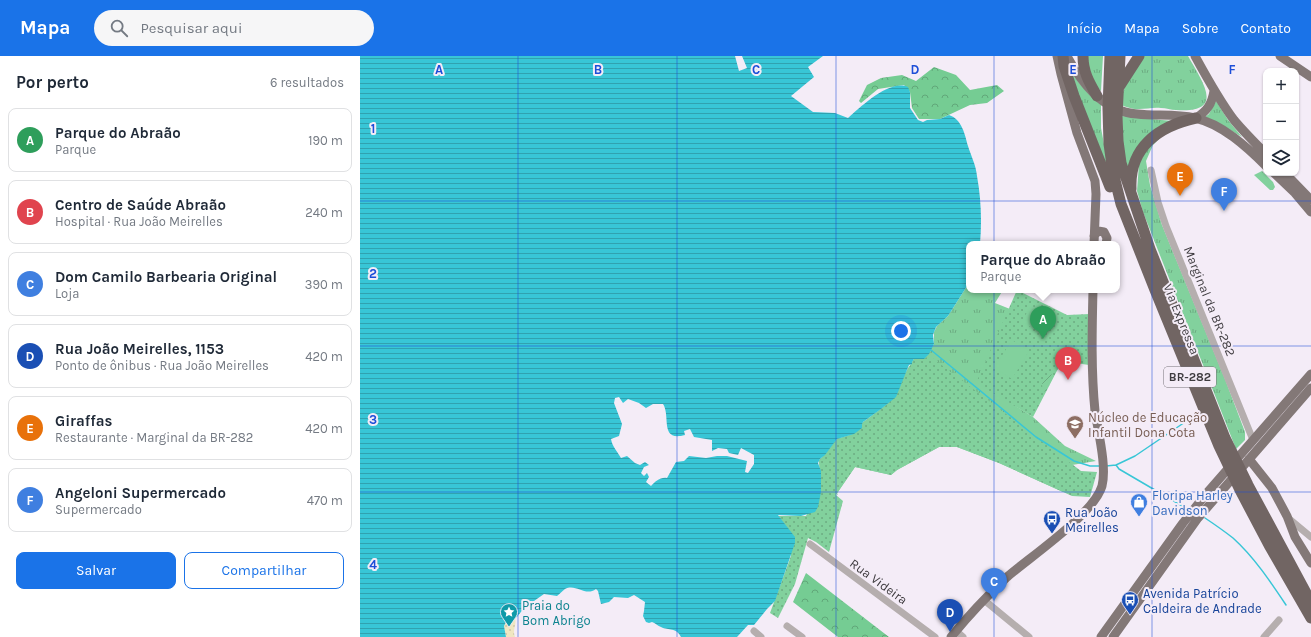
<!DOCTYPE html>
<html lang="pt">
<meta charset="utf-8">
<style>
:root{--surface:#fff;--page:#f6f6f7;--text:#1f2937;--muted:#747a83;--line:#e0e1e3;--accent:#1a73e8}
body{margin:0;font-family:Karla,sans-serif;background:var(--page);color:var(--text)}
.controls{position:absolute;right:12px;top:12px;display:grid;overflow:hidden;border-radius:8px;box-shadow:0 1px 3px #0004}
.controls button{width:36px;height:36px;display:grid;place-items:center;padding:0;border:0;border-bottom:1px solid var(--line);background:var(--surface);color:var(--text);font:20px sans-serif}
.you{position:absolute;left:541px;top:275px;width:14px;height:14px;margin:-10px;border:3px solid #fff;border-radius:50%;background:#1a73e8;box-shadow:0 0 0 6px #1a73e833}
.badge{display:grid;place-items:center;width:26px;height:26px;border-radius:50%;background:var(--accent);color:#fff;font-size:13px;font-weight:700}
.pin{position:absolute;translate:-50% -33px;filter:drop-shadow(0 1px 2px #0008)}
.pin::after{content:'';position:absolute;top:21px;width:14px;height:12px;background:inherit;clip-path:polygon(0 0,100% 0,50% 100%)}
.popup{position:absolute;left:606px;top:185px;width:154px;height:52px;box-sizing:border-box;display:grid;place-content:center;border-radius:8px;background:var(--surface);filter:drop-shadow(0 1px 3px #0005);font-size:13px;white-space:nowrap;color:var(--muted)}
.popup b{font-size:15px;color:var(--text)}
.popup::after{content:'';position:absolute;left:50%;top:100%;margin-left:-8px;border:8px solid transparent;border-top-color:var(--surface)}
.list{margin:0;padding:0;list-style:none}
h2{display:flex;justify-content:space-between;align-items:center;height:52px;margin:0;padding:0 16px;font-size:17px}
h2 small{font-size:13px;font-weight:400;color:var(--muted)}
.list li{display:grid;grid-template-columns:26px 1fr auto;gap:12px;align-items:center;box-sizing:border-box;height:64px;margin:0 8px 8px;padding:0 8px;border:1px solid var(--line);border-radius:8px}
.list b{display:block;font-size:15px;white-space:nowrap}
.list p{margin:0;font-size:13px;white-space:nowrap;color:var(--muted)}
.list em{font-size:13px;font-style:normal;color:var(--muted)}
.actions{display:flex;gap:8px;padding:12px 16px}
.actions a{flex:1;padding:9px 0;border:1px solid var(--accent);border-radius:8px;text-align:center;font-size:14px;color:var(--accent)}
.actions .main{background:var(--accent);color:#fff}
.icon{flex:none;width:22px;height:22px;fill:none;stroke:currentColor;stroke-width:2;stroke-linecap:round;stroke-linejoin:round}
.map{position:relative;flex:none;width:951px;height:581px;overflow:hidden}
header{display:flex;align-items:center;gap:24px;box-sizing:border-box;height:56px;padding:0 20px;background:var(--accent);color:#fff}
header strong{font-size:19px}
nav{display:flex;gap:22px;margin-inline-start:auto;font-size:14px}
.search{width:280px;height:36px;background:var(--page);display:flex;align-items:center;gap:10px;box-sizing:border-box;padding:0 14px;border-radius:22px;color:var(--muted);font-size:15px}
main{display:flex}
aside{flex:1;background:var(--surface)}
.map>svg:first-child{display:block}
.grass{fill:url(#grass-tufts)}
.forest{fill:url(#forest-crowns)}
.sand{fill:url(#sand-dots)}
.park{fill:url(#park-dots)}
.garden{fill:url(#garden-furrows)}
.pitch{fill:#82d19d}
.water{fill:url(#water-rules);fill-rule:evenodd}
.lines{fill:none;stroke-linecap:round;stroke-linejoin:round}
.stream{stroke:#38c6d6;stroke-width:1.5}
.minor{stroke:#b5aeae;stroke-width:7}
.major{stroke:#837877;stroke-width:9}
.highway{stroke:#716563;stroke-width:11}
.grid{fill:none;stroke:#1d4ed8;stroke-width:1;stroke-opacity:0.55}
.labels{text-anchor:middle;stroke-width:4;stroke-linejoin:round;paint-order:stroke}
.shield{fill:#f4ecf7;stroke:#757076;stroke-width:1}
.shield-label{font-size:12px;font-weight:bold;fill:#3e3b3f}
.street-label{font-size:13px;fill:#3e3b3f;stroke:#f4ecf7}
.education-label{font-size:13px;fill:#785e54;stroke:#f4ecf7;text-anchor:start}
.shop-label{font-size:13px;fill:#366cbe;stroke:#f4ecf7;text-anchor:start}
.transit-label{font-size:13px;fill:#164399;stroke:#f4ecf7;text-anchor:start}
.culture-label{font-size:13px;fill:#0d838f;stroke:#f4ecf7;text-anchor:start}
.grid-label{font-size:13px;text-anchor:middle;font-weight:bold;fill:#1d4ed8;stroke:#f4ecf7;stroke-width:4;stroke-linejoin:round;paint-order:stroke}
</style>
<header>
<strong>Mapa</strong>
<div class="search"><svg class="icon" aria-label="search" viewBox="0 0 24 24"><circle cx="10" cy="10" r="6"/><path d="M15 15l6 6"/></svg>Pesquisar aqui</div>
<nav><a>Início</a><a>Mapa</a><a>Sobre</a><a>Contato</a></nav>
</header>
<main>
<aside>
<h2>Por perto<small>6 resultados</small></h2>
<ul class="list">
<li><span class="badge" style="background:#2e9e5b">A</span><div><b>Parque do Abraão</b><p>Parque</p></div><em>190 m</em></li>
<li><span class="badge" style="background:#e0444e">B</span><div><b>Centro de Saúde Abraão</b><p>Hospital · Rua João Meirelles</p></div><em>240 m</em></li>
<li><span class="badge" style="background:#3f7fe0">C</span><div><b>Dom Camilo Barbearia Original</b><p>Loja</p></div><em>390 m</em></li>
<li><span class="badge" style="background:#1a4fb4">D</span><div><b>Rua João Meirelles, 1153</b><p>Ponto de ônibus · Rua João Meirelles</p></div><em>420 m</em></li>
<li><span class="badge" style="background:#e8710a">E</span><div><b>Giraffas</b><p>Restaurante · Marginal da BR-282</p></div><em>420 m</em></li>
<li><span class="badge" style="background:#3f7fe0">F</span><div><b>Angeloni Supermercado</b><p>Supermercado</p></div><em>470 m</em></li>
</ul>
<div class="actions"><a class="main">Salvar</a><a>Compartilhar</a></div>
</aside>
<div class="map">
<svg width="951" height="581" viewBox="0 0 951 581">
<defs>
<pattern id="grass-tufts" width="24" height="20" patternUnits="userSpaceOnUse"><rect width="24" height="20" fill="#82d19d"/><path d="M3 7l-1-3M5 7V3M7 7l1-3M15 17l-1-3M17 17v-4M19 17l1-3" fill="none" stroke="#6cab81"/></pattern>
<pattern id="forest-crowns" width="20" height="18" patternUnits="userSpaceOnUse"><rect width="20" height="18" fill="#75cc93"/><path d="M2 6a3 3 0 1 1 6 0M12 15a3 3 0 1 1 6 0" fill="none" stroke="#61a779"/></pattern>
<pattern id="sand-dots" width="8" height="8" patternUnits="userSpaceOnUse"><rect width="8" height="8" fill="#f0e6c1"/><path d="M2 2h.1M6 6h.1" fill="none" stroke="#cfc6a7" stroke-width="1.8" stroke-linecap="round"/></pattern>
<pattern id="park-dots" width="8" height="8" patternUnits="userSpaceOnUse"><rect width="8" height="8" fill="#82d19d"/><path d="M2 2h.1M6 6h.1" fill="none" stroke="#6cab81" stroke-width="1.8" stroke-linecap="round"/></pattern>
<pattern id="garden-furrows" width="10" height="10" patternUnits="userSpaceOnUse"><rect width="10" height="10" fill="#82d19d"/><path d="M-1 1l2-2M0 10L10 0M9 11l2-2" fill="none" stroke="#6cab81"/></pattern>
<pattern id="water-rules" width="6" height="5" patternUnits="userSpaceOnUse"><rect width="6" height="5" fill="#38c6d6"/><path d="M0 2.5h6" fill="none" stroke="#31a2af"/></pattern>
</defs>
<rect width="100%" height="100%" fill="#f4ecf7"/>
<path class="grass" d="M 725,0 L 743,0 L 741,35 L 735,30 Z
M 783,0 L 828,0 C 842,25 867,58 816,54 C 811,54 806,52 801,52 C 793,51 787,53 779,53 C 774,54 767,51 761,49 C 763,27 771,18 783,0 Z
M 707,11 C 717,24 726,38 741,47 L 741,72 L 749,115 Z
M 856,45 L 868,64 L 882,81 L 860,68 L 845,61 L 849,58 Z
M 762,60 L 812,65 L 797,73 L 768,122 L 763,97 Z
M 803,79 L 793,89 L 786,105 L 790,129 L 802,169 L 865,323 L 885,376 L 885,384 L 876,393 L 783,156 L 777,135 L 779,108 L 788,91 Z
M 902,115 L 913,126 L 915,131 L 913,134 L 910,134 L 894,119 Z
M 609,227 L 609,234 L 643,234 L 635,247 L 650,253 L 619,327 L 673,361 L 705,390 L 736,405 L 712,409 L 703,413 L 703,436 L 639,407 L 597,391 L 579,391 L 537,414 L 531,419 L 495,411 L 477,437 L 478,439 L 461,430 L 459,404 L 465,399 L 477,383 L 490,379 L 502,371 L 502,368 L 528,347 L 553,304 L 556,303 L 564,303 L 574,288 L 574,276 L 577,270 L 588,260 Z"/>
<path class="forest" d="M 574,11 L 596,19 L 610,34 L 637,29 L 644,35 L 627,47 L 610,49 L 580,63 L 559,63 L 552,52 L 550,36 L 544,29 L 518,33 L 501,47 L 499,45 L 507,29 L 521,22 L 542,19 L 556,25 Z
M 446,517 L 529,581 L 478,581 L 433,546 Z"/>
<path class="sand" d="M 152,561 L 155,562 C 157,569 152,574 155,581 L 146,581 L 144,570 L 147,564 Z"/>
<path class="park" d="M 657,234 L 707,259 L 730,258 L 729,309 L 715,307 L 709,309 L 701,307 L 673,361 L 616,327 Z
M 571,301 L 721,415 L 737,416 L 730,441 L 712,440 L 639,407 L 597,391 L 579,391 L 537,414 L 531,419 L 495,411 L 476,439 L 483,445 L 469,496 L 456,486 L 448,482 L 435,528 L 418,562 L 410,557 L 431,500 L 426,470 L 418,460 L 446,460 L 461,431 L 459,405 L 477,383 L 494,378 L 502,372 L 501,368 L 503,366 L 521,353 L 536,341 L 548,312 L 552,308 L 554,303 Z"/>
<path class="garden" d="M 689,318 L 694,319 L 685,336 C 679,329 683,323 689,318 Z"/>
<path class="pitch" d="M 669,252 L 684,260 L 676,274 L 662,266 Z
M 652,284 L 669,295 L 652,323 L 634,312 Z"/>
<path class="water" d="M 0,0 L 375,0 L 379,15 L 387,12 L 382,0 L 463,0 L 448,11 L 454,21 L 431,40 L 453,56 L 475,57 L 488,62 C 501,51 529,23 548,31 L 550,36 L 550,52 L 558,64 L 563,66 L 567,64 L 580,63 L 589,59 C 602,63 605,79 608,90 C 611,100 616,109 617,120 C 621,142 622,165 620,188 L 609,188 L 609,227 L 588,260 L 576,271 L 573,279 L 574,288 L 569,298 L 564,303 L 554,303 L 552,306 L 552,308 L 549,309 L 536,341 L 521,353 L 503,366 L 502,368 L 502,372 L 494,378 L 477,383 L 465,399 L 460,403 L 458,407 L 461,415 L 461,436 L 458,451 L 455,456 L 441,460 L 418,459 L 435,481 L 435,487 L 415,545 L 407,553 L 394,569 L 388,569 L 377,581 L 321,581 C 316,571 309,575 301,571 C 298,570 295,567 292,566 L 289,567 L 286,566 L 283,560 L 284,555 L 285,546 L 274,539 L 268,542 L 254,541 L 249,546 L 241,548 L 238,535 L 236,533 C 225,541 216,527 205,533 C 202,535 200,538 197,540 L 184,538 L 164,552 L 157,561 L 147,564 L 144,570 L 146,581 L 0,581 ZM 259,341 L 263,347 L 268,343 L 279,347 L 286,352 L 293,348 L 303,348 C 311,360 299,386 325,379 L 324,375 L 330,373 L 334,381 L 352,384 L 352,395 L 358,392 L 367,393 L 369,397 L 378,399 L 381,392 L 394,399 L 394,408 L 388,417 L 385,416 L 387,405 L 367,400 L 357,400 L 346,402 L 329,400 L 324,405 L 316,406 L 307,422 C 300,421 296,425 291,430 L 286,426 L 289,421 L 287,417 L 284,420 L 281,417 L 284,411 L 289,409 L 285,406 L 280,409 L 275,407 L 267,400 L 261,402 C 257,395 252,390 251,383 L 259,380 L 262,368 L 254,347 L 255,342 Z"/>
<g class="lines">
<path class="stream" d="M 571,294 L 676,381 L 714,405 L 730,410 L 740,410
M 756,409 L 775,400 L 831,362
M 746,410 L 756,409 L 759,413 L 824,451
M 845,462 C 854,468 864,475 873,482 C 894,501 910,525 926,549"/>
<path class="minor" d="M 791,114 L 798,146 L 806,170 L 893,384
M 928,462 L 951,481
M 450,488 L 575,581
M 624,544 L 669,581
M 427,570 L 442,581
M 394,575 L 401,581
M 596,575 L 603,581
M 904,581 L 919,564"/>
<path class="major" d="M 697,0 L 701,18 L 717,77 L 735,125 L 736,138 L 734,188
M 707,0 C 721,27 744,56 777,58 C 796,60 816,58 835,62 C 862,68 887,91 906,110
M 835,0 C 847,22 859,44 874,64 C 884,76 895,87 906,98
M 920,0 L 951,21
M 836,62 C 847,55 852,48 854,35
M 914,117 L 935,137 L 951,156
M 925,117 L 951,144
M 734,180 L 738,175 L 744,176 L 747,182 L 746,188
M 889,403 L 912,432 L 927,460 L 935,481 L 951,507
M 591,581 C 608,560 627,540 647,521 C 670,501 734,458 742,430 C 747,410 738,376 735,355 C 731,315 732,274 733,234
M 741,581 L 823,467 L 846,438 L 951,318
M 753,581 L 838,462 L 951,332"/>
<path class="highway" d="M 703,0 L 704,10 L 714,40 L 750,131
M 723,0 C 723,16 729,26 737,40
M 750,0 L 748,52 L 749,88 L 753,116 L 761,148 L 795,234 L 859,390 L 880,434 L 909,489 L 951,562
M 760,0 L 757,60 L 758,85 L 761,107 L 767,125 L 790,193 L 865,382 L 888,429 L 951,546
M 759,31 L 779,0
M 771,133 C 769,91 799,70 836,62"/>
</g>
<path class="grid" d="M 158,0 L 158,581M 317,0 L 317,581M 476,0 L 476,581M 634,0 L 634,581M 792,0 L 792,581M 0,145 L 951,145M 0,290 L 951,290M 0,436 L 951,436"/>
<defs>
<g id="school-pin" transform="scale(0.9)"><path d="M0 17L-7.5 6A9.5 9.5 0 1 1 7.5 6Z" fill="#8d6e63" stroke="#f4ecf7"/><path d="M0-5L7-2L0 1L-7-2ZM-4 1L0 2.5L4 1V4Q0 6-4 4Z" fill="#fff"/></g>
<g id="shop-pin" transform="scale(0.9)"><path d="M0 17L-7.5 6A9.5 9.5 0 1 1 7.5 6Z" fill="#3f7fe0" stroke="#f4ecf7"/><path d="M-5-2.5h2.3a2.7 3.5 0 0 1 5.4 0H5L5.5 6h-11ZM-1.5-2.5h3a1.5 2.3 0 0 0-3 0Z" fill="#fff"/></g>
<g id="bus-pin" transform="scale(0.9)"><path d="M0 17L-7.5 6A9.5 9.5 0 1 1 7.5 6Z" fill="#1a4fb4" stroke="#f4ecf7"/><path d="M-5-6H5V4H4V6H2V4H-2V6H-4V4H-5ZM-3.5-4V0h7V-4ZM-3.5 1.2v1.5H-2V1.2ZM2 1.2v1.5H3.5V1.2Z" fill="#fff"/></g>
<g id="sight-pin" transform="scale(0.9)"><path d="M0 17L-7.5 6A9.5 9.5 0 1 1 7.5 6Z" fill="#0f9aa8" stroke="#f4ecf7"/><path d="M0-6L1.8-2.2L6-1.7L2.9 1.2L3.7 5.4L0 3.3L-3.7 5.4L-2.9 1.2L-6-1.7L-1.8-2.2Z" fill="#fff"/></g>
</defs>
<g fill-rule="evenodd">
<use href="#school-pin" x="715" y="368"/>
<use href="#shop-pin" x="779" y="446"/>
<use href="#bus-pin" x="692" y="463"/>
<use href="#bus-pin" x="770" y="544"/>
<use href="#sight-pin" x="149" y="556"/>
</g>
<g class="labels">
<rect class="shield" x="804" y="311" width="52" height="20" rx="3"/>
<g class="shield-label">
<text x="830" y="325">BR-282</text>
</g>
<g class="street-label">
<text transform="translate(850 245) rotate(68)" y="5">Marginal da BR-282</text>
<text transform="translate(822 263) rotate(68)" y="5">Via Expressa</text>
<text transform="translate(519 525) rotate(36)" y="5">Rua Videira</text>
</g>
<g class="education-label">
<text x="728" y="366">Núcleo de Educação<tspan x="728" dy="15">Infantil Dona Cota</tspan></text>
</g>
<g class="shop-label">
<text x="792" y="444">Floripa Harley<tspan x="792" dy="15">Davidson</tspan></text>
</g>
<g class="transit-label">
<text x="705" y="461">Rua João<tspan x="705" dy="15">Meirelles</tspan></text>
<text x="783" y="542">Avenida Patrício<tspan x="783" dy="15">Caldeira de Andrade</tspan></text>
</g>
<g class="culture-label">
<text x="162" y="554">Praia do<tspan x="162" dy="15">Bom Abrigo</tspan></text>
</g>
</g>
<g class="grid-label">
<text x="79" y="18">A</text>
<text x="238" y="18">B</text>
<text x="396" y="18">C</text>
<text x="555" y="18">D</text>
<text x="713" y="18">E</text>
<text x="872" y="18">F</text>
<text x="13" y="77">1</text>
<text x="13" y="222">2</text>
<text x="13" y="368">3</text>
<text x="13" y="513">4</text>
</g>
</svg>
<div class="controls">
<button>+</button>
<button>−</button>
<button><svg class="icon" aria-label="layers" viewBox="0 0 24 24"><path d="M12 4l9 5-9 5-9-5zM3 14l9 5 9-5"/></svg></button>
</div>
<div class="you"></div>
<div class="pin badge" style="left:683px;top:283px;background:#2e9e5b">A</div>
<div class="popup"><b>Parque do Abraão</b>Parque</div>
<div class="pin badge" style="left:708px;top:324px;background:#e0444e">B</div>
<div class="pin badge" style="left:634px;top:545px;background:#3f7fe0">C</div>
<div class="pin badge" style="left:590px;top:576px;background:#1a4fb4">D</div>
<div class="pin badge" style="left:820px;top:140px;background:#e8710a">E</div>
<div class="pin badge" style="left:864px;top:155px;background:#3f7fe0">F</div>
</div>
</main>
